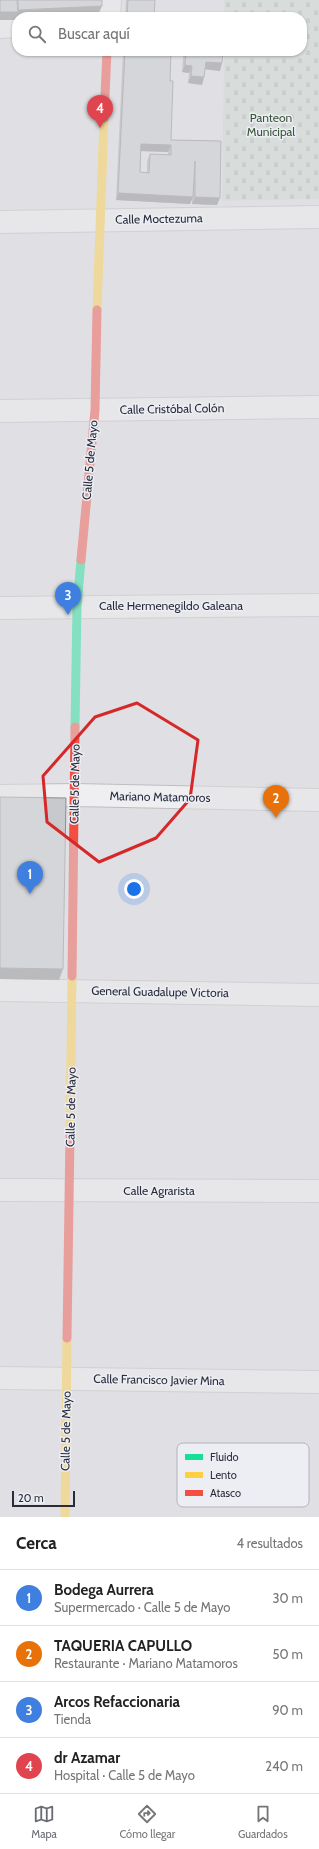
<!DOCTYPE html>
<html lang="es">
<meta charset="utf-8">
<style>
:root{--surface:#fff;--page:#f6f6f6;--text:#222;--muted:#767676;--line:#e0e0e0;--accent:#696b76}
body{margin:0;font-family:Cabin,sans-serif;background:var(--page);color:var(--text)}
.scale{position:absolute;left:12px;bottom:10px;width:63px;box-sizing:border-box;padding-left:4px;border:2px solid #292c3b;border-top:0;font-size:11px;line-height:14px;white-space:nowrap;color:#292c3b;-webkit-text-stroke:3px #edeef4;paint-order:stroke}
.you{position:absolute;left:134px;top:889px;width:14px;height:14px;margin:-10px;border:3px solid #fff;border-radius:50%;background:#1a73e8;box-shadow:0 0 0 6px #1a73e833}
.badge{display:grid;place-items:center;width:26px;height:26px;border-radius:50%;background:var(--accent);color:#fff;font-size:13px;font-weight:700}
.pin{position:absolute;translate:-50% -33px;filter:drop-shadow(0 1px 2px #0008)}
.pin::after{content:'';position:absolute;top:21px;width:14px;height:12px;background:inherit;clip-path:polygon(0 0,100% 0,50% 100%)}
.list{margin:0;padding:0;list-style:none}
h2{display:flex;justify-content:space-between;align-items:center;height:52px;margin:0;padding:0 16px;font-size:17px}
h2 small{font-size:13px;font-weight:400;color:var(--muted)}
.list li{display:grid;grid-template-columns:26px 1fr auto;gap:12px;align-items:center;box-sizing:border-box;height:56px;padding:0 16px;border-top:1px solid var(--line)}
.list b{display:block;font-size:15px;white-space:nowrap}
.list p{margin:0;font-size:13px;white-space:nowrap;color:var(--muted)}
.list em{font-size:13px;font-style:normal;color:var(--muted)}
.icon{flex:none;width:22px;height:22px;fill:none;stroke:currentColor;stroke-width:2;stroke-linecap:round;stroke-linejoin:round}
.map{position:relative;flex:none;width:319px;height:1517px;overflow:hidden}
.search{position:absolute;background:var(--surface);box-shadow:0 1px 3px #0004;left:12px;right:12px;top:12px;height:44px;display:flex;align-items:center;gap:10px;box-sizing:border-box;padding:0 14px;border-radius:16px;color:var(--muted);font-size:15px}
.sheet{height:276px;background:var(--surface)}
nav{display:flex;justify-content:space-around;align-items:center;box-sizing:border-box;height:56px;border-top:1px solid var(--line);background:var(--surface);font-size:11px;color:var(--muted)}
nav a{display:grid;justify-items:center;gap:2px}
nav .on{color:var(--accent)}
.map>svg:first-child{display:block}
.cemetery{fill:url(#cemetery-stones)}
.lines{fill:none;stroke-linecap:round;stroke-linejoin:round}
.street-casing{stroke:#bebec2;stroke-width:24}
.street{stroke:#efeff1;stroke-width:22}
.fast{stroke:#16e098;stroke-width:9}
.slow{stroke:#ffcf43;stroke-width:9}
.jam{stroke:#f24e42;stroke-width:9}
.wall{fill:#acadaf;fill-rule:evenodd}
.shaded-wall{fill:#8c8d8f}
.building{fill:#c8c9cc;stroke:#8c8d8f;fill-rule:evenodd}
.marked{fill:none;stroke:#d62828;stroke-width:3;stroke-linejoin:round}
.labels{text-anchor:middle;stroke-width:3;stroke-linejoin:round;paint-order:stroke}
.park-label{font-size:12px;fill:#375538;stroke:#edeef4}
.street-label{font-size:12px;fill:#292c3b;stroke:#edeef4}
.key{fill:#edeef4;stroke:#b2b4bc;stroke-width:1}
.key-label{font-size:11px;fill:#292c3b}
</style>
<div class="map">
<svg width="319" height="1517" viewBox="0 0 319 1517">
<defs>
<pattern id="cemetery-stones" width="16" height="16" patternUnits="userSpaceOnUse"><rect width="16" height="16" fill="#cfd7d0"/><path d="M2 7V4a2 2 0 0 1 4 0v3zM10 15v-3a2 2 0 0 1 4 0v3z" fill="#b2b9b4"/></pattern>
</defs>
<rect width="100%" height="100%" fill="#e0e0e4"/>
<path class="cemetery" d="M 224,0 L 319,0 L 319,199 L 222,201 L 224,51 L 302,51 L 302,17 L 224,17 Z"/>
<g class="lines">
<g class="street-casing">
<path id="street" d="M 109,17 L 110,0
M 0,27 L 17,26
M 0,222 L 319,217
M 0,411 L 319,407
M 0,608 L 319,605
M 0,796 L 75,795 L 319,800
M 0,990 L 319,995
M 0,1190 L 319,1191
M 0,1378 L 319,1382"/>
</g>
<use href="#street" class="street"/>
<path class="fast" d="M 75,727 L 77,606 L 81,560"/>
<path class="slow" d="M 97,310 L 104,118
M 70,1134 L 72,976
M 65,1517 L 67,1338"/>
<path class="jam" d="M 104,118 L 107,51
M 81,560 L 95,410 L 97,310
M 72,976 L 75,727
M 67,1338 L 70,1134"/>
</g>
<path class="wall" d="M 126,0 L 155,0 L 154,17 L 125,17 Z
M 123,51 L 171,51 L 170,81 L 171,140 L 221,141 L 217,205 L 192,204 L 192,199 L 190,204 L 116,200 ZM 141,151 L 168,152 L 168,155 L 150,154 L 147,161 L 147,173 L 140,172 Z
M 185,51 L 223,51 L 220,71 L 205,69 L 204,77 L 202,85 L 188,83 L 189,73 L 182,72 L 183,56 Z"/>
<path class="shaded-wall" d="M 102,6 L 98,15 L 63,17 L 17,17 L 17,20 L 0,20 L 0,12 L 18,12 L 18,10 Z
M 206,62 L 222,63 L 220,71 L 203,69 Z
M 185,65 L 192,66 L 189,73 L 182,72 Z
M 191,76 L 204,77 L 202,85 L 188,83 Z
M 141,144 L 171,145 L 168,152 L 139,151 Z
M 118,193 L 193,197 L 190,204 L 116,200 Z
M 195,197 L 220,198 L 217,205 L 192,204 Z
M 0,968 L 63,969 L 59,980 L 0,979 Z"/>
<path class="building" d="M 0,0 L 17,0 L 18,12 L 0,12 Z
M 18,0 L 102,0 L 102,6 L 18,10 Z
M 128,0 L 155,0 L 154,17 L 127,17 Z
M 156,13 L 221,14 L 221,17 L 156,17 Z
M 125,51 L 171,51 L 170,81 L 173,81 L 171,140 L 221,141 L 220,198 L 195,197 L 195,161 L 193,197 L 118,193 ZM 141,144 L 171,145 L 171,155 L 150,154 L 149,173 L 140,172 Z
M 186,51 L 223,51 L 222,63 L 206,62 L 204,77 L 191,76 L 192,66 L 185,65 Z
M 0,797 L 66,798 L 63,969 L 0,968 Z"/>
<path d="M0 0H319V1517H0ZM 137,703 L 198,740 L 190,799 L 156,838 L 99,862 L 47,822 L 43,776 L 95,717 Z" fill="#e0e0e4" fill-opacity=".55" fill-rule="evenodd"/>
<path class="marked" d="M 137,703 L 198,740 L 190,799 L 156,838 L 99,862 L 47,822 L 43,776 L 95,717 Z"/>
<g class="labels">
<g class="park-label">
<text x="271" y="122">Panteon<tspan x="271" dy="14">Municipal</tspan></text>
</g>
<g class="street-label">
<text transform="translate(159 219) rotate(-1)" y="4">Calle Moctezuma</text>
<text transform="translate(172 409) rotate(-1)" y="4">Calle Cristóbal Colón</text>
<text transform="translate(90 460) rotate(-85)" y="4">Calle 5 de Mayo</text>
<text x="171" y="610">Calle Hermenegildo Galeana</text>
<text transform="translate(75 784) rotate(-89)" y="4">Calle 5 de Mayo</text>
<text transform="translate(160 797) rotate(1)" y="4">Mariano Matamoros</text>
<text transform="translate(160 992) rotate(1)" y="4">General Guadalupe Victoria</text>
<text transform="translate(71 1107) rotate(-89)" y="4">Calle 5 de Mayo</text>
<text x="159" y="1195">Calle Agrarista</text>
<text transform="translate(159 1380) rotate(1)" y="4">Calle Francisco Javier Mina</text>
<text transform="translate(66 1431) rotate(-89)" y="4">Calle 5 de Mayo</text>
</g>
</g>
<rect x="177" y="1443" width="132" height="64" rx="6" class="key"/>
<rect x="185" y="1454" width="18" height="6" fill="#16e098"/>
<rect x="185" y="1472" width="18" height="6" fill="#ffcf43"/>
<rect x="185" y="1490" width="18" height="6" fill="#f24e42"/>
<g class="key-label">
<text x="210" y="1461">Fluido</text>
<text x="210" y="1479">Lento</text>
<text x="210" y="1497">Atasco</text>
</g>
</svg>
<div class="scale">20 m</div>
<div class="you"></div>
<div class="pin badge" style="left:30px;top:894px;background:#3f7fe0">1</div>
<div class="pin badge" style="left:276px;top:818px;background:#e8710a">2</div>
<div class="pin badge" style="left:68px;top:615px;background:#3f7fe0">3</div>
<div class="pin badge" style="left:100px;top:128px;background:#e0444e">4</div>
<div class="search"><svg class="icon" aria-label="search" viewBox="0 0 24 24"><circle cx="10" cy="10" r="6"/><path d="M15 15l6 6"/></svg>Buscar aquí</div>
</div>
<section class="sheet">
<h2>Cerca<small>4 resultados</small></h2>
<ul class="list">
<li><span class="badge" style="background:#3f7fe0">1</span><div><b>Bodega Aurrera</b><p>Supermercado · Calle 5 de Mayo</p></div><em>30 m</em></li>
<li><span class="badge" style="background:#e8710a">2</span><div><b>TAQUERIA CAPULLO</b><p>Restaurante · Mariano Matamoros</p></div><em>50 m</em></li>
<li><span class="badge" style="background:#3f7fe0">3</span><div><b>Arcos Refaccionaria</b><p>Tienda</p></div><em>90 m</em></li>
<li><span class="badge" style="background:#e0444e">4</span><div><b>dr Azamar</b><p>Hospital · Calle 5 de Mayo</p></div><em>240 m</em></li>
</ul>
</section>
<nav>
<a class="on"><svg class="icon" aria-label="map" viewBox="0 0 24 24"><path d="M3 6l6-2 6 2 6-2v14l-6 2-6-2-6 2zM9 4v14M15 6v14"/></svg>Mapa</a>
<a><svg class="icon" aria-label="directions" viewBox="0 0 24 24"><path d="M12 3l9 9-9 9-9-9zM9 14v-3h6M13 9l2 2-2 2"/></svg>Cómo llegar</a>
<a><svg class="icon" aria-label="saved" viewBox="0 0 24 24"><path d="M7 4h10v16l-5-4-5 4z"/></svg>Guardados</a>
</nav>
